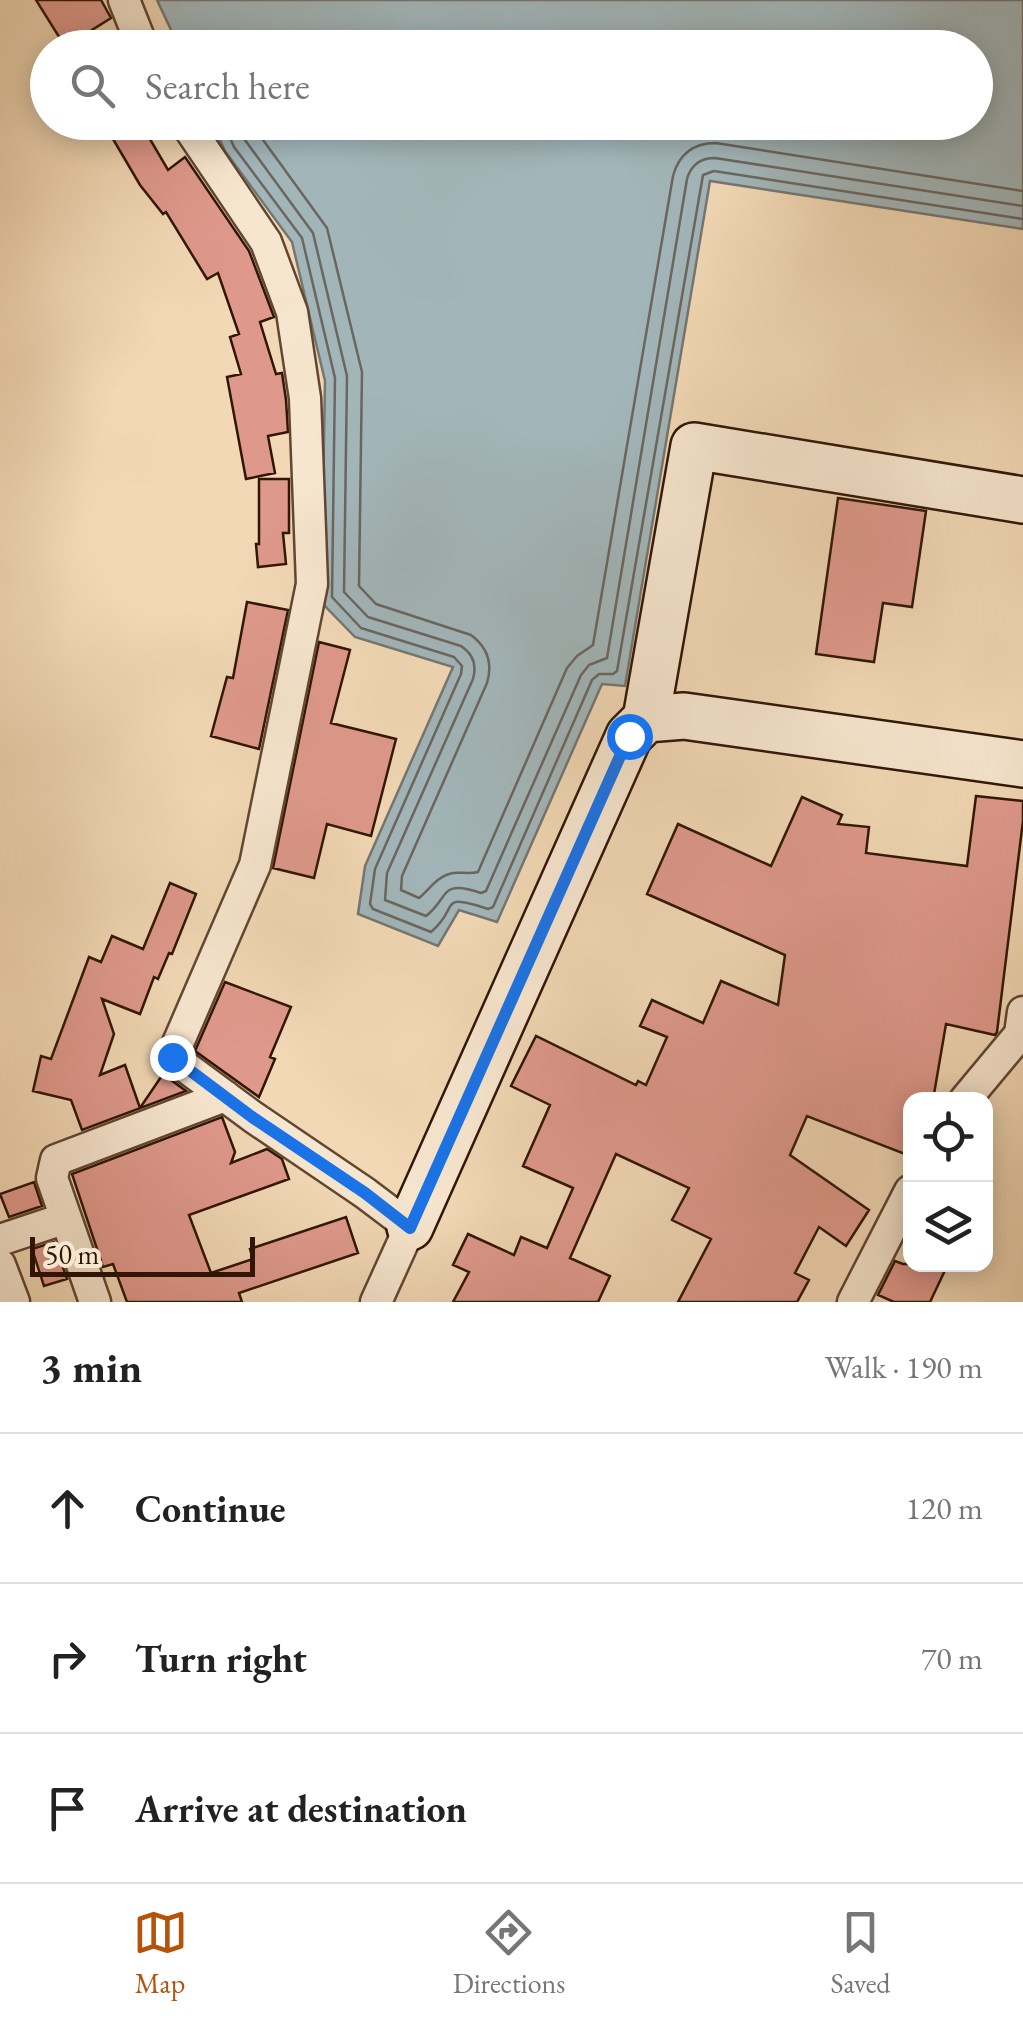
<!DOCTYPE html>
<meta charset="utf-8">
<style>
:root{--surface:#fff;--page:#f6f6f6;--text:#222;--muted:#767676;--line:#e0e0e0;--accent:#b45309}
body{margin:0;font-family:"EB Garamond",serif;background:var(--page);color:var(--text)}
.controls{position:absolute;right:30px;bottom:30px;display:grid;overflow:hidden;border-radius:20px;box-shadow:0 5px 25px #0003}
.controls button{width:90px;height:90px;display:grid;place-items:center;padding:0;border:0;border-bottom:2px solid var(--line);background:var(--surface);color:var(--text);font:50px sans-serif}
.scale{position:absolute;left:30px;bottom:25px;width:225px;box-sizing:border-box;padding-left:10px;border:5px solid #311607;border-top:0;font-size:28px;line-height:35px;white-space:nowrap;color:#311607;-webkit-text-stroke:8px #f7e6cf;paint-order:stroke}
.stop{position:absolute;width:30px;height:30px;margin:-22px;border:8px solid #1a73e8;border-radius:50%;background:#fff}
.stop.end{background:#1a73e8;border-color:#fff;box-shadow:0 2px 10px #0008}
.list{margin:0;padding:0;list-style:none}
h2{display:flex;justify-content:space-between;align-items:center;height:130px;margin:0;padding:0 40px;font-size:42px}
h2 small{font-size:32px;font-weight:400;color:var(--muted)}
.list li{display:grid;grid-template-columns:65px 1fr auto;gap:30px;align-items:center;box-sizing:border-box;height:150px;padding:0 40px;border-top:2px solid var(--line)}
.list b{display:block;font-size:38px;white-space:nowrap}
.list em{font-size:32px;font-style:normal;color:var(--muted)}
.icon{flex:none;width:55px;height:55px;fill:none;stroke:currentColor;stroke-width:2;stroke-linecap:round;stroke-linejoin:round}
.map{position:relative;flex:none;width:1023px;height:1302px;overflow:hidden}
.search{position:absolute;background:var(--surface);box-shadow:0 5px 25px #0003;left:30px;right:30px;top:30px;height:110px;display:flex;align-items:center;gap:25px;box-sizing:border-box;padding:0 35px;border-radius:55px;color:var(--muted);font-size:38px}
.sheet{height:580px;background:var(--surface)}
nav{display:flex;justify-content:space-around;align-items:center;box-sizing:border-box;height:140px;border-top:2px solid var(--line);background:var(--surface);font-size:28px;color:var(--muted)}
nav a{display:grid;justify-items:center;gap:5px}
nav .on{color:var(--accent)}
.map>svg:first-child{display:block}
.water{fill:#a2b6ba;stroke:#757672;stroke-width:2.5}
.lines{fill:none;stroke-linecap:round;stroke-linejoin:round}
.shore{stroke:#6a6660;stroke-width:2.5}
.building{fill:#df998c;stroke:#311607;stroke-width:2.5}
.street-casing{stroke:#614632;stroke-width:35}
.secondary-casing{stroke:#311607;stroke-width:50}
.street{stroke:#f7e6cf;stroke-width:30}
.secondary{stroke:#f7e6cf;stroke-width:45}
.route{stroke:#1a73e8;stroke-width:12}
</style>
<div class="map">
<svg width="1023" height="1302" viewBox="0 0 1023 1302">
<rect width="100%" height="100%" fill="#f2d8b5"/>
<filter id="stains"><feTurbulence type="fractalNoise" baseFrequency=".002" numOctaves="4"/><feColorMatrix values="0 0 0 0 .2 0 0 0 0 .09 0 0 0 0 .02 0 0 0 .5 -.17"/></filter>
<radialGradient id="worn" r=".72"><stop offset=".6" stop-color="#630" stop-opacity="0"/><stop offset="1" stop-color="#630" stop-opacity=".3"/></radialGradient>
<path class="water" d="M 157,0 L 1023,0 L 1023,229 L 710,181 L 625,686 L 602,684 L 497,922 L 459,910 L 438,946 L 358,914 L 365,866 L 453,667 L 355,637 L 321,602 L 325,381 L 292,242 L 225,151 L 212,123 L 976,122 L 976,48 L 179,47 Z"/>
<g class="lines">
<path class="shore" d="M 223,122 L 234,147 L 302,238 L 335,378 L 332,597 L 361,628 L 454,657 L 462,666 L 461,674 L 375,869 L 370,904 L 373,909 L 431,932 C 461,907 436,892 488,909 L 493,907 L 592,680 L 599,674 L 613,674 L 617,671 L 703,175 L 714,171 L 1023,219
M 237,122 L 245,140 L 313,233 L 347,376 L 344,592 L 368,617 L 461,646 C 473,654 477,665 473,679 L 387,873 L 385,900 L 426,916 C 450,897 439,879 481,893 L 486,891 L 581,675 L 589,665 L 607,658 L 687,179 C 691,165 701,158 715,158 L 1023,206
M 253,122 L 258,133 L 327,228 L 362,372 L 359,586 L 376,604 L 471,635 C 487,647 493,663 487,683 L 402,876 L 401,890 L 419,898 C 430,889 437,876 453,873 C 461,872 470,874 478,872 L 567,668 L 577,656 L 593,645 L 673,176 C 679,154 694,143 716,143 L 1023,191"/>
</g>
<path class="building" d="M 36,0 L 101,0 L 111,18 L 92,30 L 102,48 L 66,48 Z
M 103,122 L 140,122 L 168,170 L 185,157 L 249,251 L 274,317 L 260,322 L 276,374 L 282,373 L 286,400 L 288,432 L 268,436 L 275,473 L 246,479 L 227,377 L 241,374 L 230,337 L 239,334 L 218,273 L 207,279 L 166,212 L 163,214 L 140,185 Z
M 259,479 L 289,479 L 289,533 L 283,533 L 286,564 L 258,567 L 256,544 L 259,544 Z
M 838,498 L 926,511 L 912,607 L 883,603 L 874,662 L 816,654 Z
M 247,602 L 288,610 L 259,749 L 211,736 L 227,677 L 233,678 Z
M 319,642 L 350,650 L 331,723 L 396,739 L 371,836 L 327,824 L 314,878 L 273,868 Z
M 976,796 L 1023,801 L 1023,821 L 997,1032 L 995,1035 L 946,1024 L 933,1100 L 910,1100 L 910,1156 L 807,1116 L 790,1155 L 869,1210 L 846,1246 L 819,1227 L 795,1273 L 809,1280 L 797,1302 L 678,1302 L 711,1239 L 672,1220 L 689,1188 L 616,1154 L 570,1258 L 610,1276 L 598,1302 L 453,1302 L 469,1272 L 453,1265 L 468,1234 L 514,1255 L 521,1237 L 547,1248 L 573,1188 L 523,1166 L 550,1105 L 511,1086 L 536,1036 L 636,1085 L 638,1081 L 646,1085 L 667,1037 L 640,1026 L 652,1000 L 703,1023 L 721,981 L 778,1005 L 785,955 L 647,894 L 678,824 L 771,866 L 802,797 L 842,815 L 838,824 L 869,827 L 866,853 L 967,866 Z
M 170,883 L 196,894 L 172,954 L 169,953 L 158,979 L 154,977 L 140,1014 L 102,999 L 114,1034 L 100,1075 L 125,1065 L 140,1108 L 163,1074 L 186,1091 L 82,1130 L 71,1100 L 33,1091 L 41,1056 L 51,1059 L 89,957 L 101,962 L 112,936 L 143,949 Z
M 225,982 L 291,1007 L 270,1057 L 275,1059 L 259,1097 L 195,1051 Z
M 222,1117 L 235,1152 L 231,1163 L 267,1149 L 282,1159 L 289,1179 L 189,1215 L 211,1273 L 253,1259 L 250,1249 L 346,1217 L 358,1253 L 239,1293 L 242,1302 L 127,1302 L 113,1264 L 103,1267 L 72,1174 Z
M 34,1182 L 42,1206 L 9,1217 L 0,1194 Z
M 54,1242 L 67,1279 L 44,1286 L 32,1249 Z
M 895,1261 L 903,1264 L 948,1264 L 930,1302 L 894,1302 L 878,1295 Z"/>
<g class="lines">
<g class="street-casing">
<path id="street" d="M 124,0 L 143,48
M 185,122 L 266,242 L 292,312 L 305,398 L 312,584 L 255,865 L 172,1057 L 253,1117 L 365,1193 L 410,1227 L 376,1302
M 965,1100 L 1020,1034 L 1023,1012
M 0,1240 L 66,1218
M 0,1265 L 14,1302
M 95,1302 L 52,1178 L 56,1160 L 225,1096
M 853,1302 L 910,1191"/>
</g>
<g class="secondary-casing">
<path id="secondary" d="M 646,719 L 684,716 L 1023,764
M 410,1227 L 629,736 L 646,719 L 694,446 L 1023,500"/>
</g>
<use href="#street" class="street"/>
<use href="#secondary" class="secondary"/>
</g>
<g class="lines">
<path class="route" d="M 172,1057 L 252,1117 L 365,1193 L 410,1228 L 629,736"/>
</g>
<rect width="100%" height="100%" filter="url(#stains)"/>
<rect width="100%" height="100%" fill="url(#worn)"/>
</svg>
<div class="controls">
<button><svg class="icon" aria-label="locate" viewBox="0 0 24 24"><circle cx="12" cy="12" r="6"/><path d="M12 2v4M12 18v4M2 12h4M18 12h4"/></svg></button>
<button><svg class="icon" aria-label="layers" viewBox="0 0 24 24"><path d="M12 4l9 5-9 5-9-5zM3 14l9 5 9-5"/></svg></button>
</div>
<div class="scale">50 m</div>
<div class="stop" style="left:629px;top:736px"></div>
<div class="stop end" style="left:172px;top:1057px"></div>
<div class="search"><svg class="icon" aria-label="search" viewBox="0 0 24 24"><circle cx="10" cy="10" r="6"/><path d="M15 15l6 6"/></svg>Search here</div>
</div>
<section class="sheet">
<h2>3 min<small>Walk · 190 m</small></h2>
<ul class="list">
<li><svg class="icon" aria-label="ahead" viewBox="0 0 24 24"><path d="M12 20V5M6 11l6-6 6 6"/></svg><div><b>Continue</b></div><em>120 m</em></li>
<li><svg class="icon" aria-label="right" viewBox="0 0 24 24"><path d="M7 20v-9h11M14 6l5 5-5 5"/></svg><div><b>Turn right</b></div><em>70 m</em></li>
<li><svg class="icon" aria-label="arrive" viewBox="0 0 24 24"><path d="M6 21V4h12l-3 4 3 4H6"/></svg><div><b>Arrive at destination</b></div></li>
</ul>
</section>
<nav>
<a class="on"><svg class="icon" aria-label="map" viewBox="0 0 24 24"><path d="M3 6l6-2 6 2 6-2v14l-6 2-6-2-6 2zM9 4v14M15 6v14"/></svg>Map</a>
<a><svg class="icon" aria-label="directions" viewBox="0 0 24 24"><path d="M12 3l9 9-9 9-9-9zM9 14v-3h6M13 9l2 2-2 2"/></svg>Directions</a>
<a><svg class="icon" aria-label="saved" viewBox="0 0 24 24"><path d="M7 4h10v16l-5-4-5 4z"/></svg>Saved</a>
</nav>
